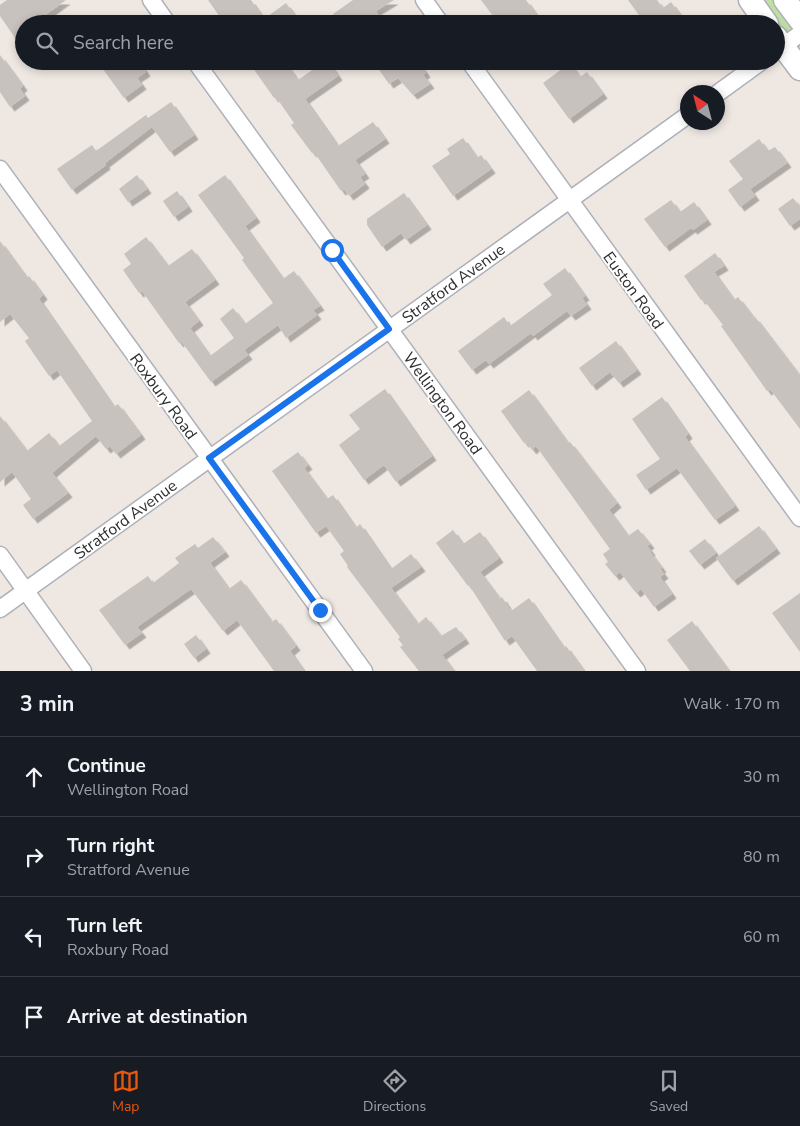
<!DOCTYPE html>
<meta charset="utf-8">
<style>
:root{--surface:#171b24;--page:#20242c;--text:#f1f3f6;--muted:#9ea1a6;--line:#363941;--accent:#ea580c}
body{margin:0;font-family:"Nunito Sans",sans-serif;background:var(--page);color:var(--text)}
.compass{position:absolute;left:680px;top:85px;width:45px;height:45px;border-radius:50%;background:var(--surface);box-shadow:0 2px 8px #0003;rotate:324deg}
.stop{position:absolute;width:15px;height:15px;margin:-11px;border:4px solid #1a73e8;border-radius:50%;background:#fff}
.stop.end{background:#1a73e8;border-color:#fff;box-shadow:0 1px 5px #0008}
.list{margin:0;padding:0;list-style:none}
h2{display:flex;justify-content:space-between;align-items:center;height:65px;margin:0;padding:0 20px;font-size:21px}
h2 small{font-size:16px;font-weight:400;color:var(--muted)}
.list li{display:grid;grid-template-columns:32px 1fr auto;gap:15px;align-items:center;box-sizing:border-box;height:80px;padding:0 20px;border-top:1px solid var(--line)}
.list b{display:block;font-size:19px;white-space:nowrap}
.list p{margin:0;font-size:16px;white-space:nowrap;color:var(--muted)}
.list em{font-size:16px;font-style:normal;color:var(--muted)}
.icon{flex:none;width:28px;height:28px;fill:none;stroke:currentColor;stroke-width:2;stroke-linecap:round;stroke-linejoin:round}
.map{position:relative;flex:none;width:800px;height:671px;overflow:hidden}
.search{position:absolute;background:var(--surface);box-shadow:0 2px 8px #0003;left:15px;right:15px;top:15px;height:55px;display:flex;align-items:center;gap:12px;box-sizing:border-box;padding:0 18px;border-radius:28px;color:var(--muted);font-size:19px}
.sheet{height:385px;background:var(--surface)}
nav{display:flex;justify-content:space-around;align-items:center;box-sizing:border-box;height:70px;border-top:1px solid var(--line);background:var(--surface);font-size:14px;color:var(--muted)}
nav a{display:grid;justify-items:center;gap:2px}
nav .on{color:var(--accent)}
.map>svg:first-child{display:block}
.grass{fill:url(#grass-tufts)}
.building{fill:#c7c2bd;filter:url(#shadow)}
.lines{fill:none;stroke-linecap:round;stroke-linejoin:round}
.street-casing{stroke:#aeb1b9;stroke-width:19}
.secondary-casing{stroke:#aeb1b9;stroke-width:25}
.street{stroke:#fff;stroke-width:16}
.secondary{stroke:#fff;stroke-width:22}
.route{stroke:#1a73e8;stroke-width:6}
.labels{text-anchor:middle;stroke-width:4;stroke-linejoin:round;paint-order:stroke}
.street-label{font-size:16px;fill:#2e2e2e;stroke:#fff}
</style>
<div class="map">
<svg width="800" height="671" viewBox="0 0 800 671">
<defs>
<pattern id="grass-tufts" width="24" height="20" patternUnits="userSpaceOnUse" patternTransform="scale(1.25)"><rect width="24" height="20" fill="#bfe0a2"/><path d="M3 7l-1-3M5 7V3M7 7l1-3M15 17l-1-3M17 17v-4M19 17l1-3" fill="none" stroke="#a4c08c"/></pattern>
<filter id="shadow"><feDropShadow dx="4.5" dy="4.5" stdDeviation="0" flood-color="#0004"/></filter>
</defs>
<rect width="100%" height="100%" fill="#eee7e2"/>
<path class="grass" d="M 755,0 L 787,0 L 800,18 L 800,62 Z"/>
<path class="building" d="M 7,0 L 66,0 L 33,24 L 24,24 L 24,51 L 0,16 L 0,5 Z
M 208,0 L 251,0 L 264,19 L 286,3 L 301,24 L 225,24 Z
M 353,0 L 394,0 L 376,11 L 384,24 L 340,24 L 333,14 Z
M 481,0 L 526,0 L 543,24 L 499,24 Z
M 628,0 L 657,0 L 663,8 L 671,2 L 687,24 L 642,24 L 644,22 Z
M 0,55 L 23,86 L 20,89 L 25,96 L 10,107 L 0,92 Z
M 97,61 L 139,61 L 146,72 L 137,78 L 142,85 L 124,98 Z
M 248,61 L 284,61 L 298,80 L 325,61 L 328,61 L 338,76 L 305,99 L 338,146 L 373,122 L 385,139 L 355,160 L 365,174 L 360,177 L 365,184 L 349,196 L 344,189 L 341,191 L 314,152 L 312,153 L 291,125 L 294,123 L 276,97 L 274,98 Z
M 373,61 L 422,61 L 419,63 L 426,73 L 423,75 L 430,84 L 413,95 L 398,78 L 389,84 Z
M 570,63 L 580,77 L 587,72 L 603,94 L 569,119 L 543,83 Z
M 171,102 L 194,135 L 170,152 L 152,127 L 105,163 L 106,165 L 72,190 L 57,169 L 92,145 L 96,151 L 146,115 L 148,118 Z
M 463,138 L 477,158 L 481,155 L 491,169 L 453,196 L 432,166 L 450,154 L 447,149 Z
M 759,139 L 768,151 L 775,147 L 787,163 L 750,189 L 755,196 L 740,207 L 728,190 L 743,179 L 729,161 Z
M 137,175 L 147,189 L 128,202 L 119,189 Z
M 225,175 L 256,218 L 245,226 L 263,251 L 283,279 L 294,271 L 320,306 L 313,310 L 317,315 L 286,338 L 278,325 L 244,350 L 248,355 L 211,382 L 181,341 L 179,343 L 142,291 L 139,293 L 123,270 L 131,264 L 124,254 L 146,237 L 168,266 L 192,249 L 215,280 L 185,302 L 199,321 L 190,328 L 210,356 L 234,338 L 220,319 L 233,308 L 245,324 L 273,303 L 242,260 L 244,258 L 198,195 Z
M 177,191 L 188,207 L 174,217 L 163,201 Z
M 404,193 L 427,225 L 406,240 L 401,233 L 382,247 L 367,225 L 367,219 Z
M 793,198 L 800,207 L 800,219 L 790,226 L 778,209 Z
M 671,200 L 680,212 L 694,202 L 707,220 L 693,230 L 691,228 L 665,247 L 644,219 Z
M 0,241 L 27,278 L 29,276 L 43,295 L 39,299 L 114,407 L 118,404 L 141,435 L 116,454 L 110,446 L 106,449 L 96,436 L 52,473 L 68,493 L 33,519 L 23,505 L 31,499 L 12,472 L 0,482 L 0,416 L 27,451 L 49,433 L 59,446 L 92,421 L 57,370 L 49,376 L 25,341 L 29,338 L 10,314 L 0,322 Z
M 715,253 L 724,266 L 714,272 L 734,300 L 738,297 L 754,318 L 755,317 L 800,376 L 800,429 L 770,389 L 767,391 L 721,326 L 723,325 L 703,299 L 701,300 L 684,276 Z
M 565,268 L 585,296 L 582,298 L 587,305 L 571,316 L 567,311 L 533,336 L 531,333 L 489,364 L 486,360 L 472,370 L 458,351 L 504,317 L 510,326 L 552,295 L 543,284 Z
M 616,341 L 637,370 L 619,383 L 610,372 L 592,386 L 579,368 Z
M 385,389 L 432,456 L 396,482 L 384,465 L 364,480 L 339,445 L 360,429 L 349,415 Z
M 529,390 L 568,443 L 570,442 L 617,503 L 609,510 L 628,536 L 638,529 L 650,544 L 647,546 L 651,551 L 650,552 L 662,568 L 660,569 L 664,574 L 660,577 L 672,594 L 654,607 L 641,589 L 636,593 L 620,572 L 615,576 L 605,564 L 608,562 L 603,554 L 610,549 L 536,446 L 532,450 L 526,442 L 524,443 L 501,411 Z
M 662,397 L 688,434 L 685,437 L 735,506 L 715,520 L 677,468 L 646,490 L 636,475 L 660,459 L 632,419 Z
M 298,452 L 308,465 L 304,468 L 327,499 L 333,495 L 356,528 L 360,524 L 391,569 L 411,554 L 421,567 L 391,588 L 418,624 L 426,617 L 441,636 L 456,627 L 465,639 L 442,655 L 454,671 L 419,671 L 400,647 L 403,645 L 398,639 L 400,637 L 347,567 L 348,566 L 340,554 L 344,551 L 326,526 L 316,533 L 272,471 Z
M 759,526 L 776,549 L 733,581 L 716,558 Z
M 453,530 L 463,544 L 480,532 L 499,558 L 480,572 L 500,599 L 502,597 L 511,611 L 529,598 L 564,648 L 566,646 L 584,671 L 537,671 L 512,636 L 505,641 L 469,585 L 468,586 L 436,543 Z
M 213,537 L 225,552 L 210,563 L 229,589 L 241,580 L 272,622 L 276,619 L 296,646 L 290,651 L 304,671 L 274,671 L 237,620 L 223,631 L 191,589 L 137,627 L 142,633 L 125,645 L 99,610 L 148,576 L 153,583 L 179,563 L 175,558 L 195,544 L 198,548 Z
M 705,539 L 716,553 L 700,565 L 689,551 Z
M 800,593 L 800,652 L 772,613 Z
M 692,621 L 729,671 L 690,671 L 667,640 Z
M 196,635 L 206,649 L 194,658 L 184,644 Z"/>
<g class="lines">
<g class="street-casing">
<path id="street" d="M 151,0 L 168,24
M 424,0 L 441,24
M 776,51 L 800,34
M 195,61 L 637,671
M 469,61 L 800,518
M 718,93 L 762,61
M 0,169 L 364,671
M 0,555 L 83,671
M 0,609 L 688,115"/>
</g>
<g class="secondary-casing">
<path id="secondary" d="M 750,0 L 767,24
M 785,0 L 800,20
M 776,37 L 800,69"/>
</g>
<use href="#street" class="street"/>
<use href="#secondary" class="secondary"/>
</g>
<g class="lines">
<path class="route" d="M 320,610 L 209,458 L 389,329 L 332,250"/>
</g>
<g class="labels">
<g class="street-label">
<text transform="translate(453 283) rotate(-36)" y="6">Stratford Avenue</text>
<text transform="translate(634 290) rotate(54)" y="6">Euston Road</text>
<text transform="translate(164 396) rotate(54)" y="6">Roxbury Road</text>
<text transform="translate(443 403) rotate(54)" y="6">Wellington Road</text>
<text transform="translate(125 519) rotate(-36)" y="6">Stratford Avenue</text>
</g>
</g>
</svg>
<svg class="compass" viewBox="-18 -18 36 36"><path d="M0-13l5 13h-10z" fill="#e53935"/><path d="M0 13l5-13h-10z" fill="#9ea1a6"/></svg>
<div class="stop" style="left:332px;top:250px"></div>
<div class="stop end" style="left:320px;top:610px"></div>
<div class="search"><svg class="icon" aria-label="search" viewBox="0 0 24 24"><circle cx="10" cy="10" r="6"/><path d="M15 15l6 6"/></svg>Search here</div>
</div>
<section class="sheet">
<h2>3 min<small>Walk · 170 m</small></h2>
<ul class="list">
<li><svg class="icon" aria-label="ahead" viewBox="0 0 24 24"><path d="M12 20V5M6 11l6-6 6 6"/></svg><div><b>Continue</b><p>Wellington Road</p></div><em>30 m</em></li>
<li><svg class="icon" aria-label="right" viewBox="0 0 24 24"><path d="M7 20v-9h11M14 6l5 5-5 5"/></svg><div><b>Turn right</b><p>Stratford Avenue</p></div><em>80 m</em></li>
<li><svg class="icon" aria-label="left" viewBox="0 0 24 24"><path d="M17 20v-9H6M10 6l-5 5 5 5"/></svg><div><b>Turn left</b><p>Roxbury Road</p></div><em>60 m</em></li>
<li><svg class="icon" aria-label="arrive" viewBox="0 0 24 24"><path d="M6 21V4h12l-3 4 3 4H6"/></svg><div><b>Arrive at destination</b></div></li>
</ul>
</section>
<nav>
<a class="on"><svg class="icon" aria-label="map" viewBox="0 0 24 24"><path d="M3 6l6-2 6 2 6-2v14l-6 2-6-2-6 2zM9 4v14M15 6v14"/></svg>Map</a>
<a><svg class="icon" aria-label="directions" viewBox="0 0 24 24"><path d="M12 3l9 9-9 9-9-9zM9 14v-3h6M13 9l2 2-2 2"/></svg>Directions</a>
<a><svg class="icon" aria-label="saved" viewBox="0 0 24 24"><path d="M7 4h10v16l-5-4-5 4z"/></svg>Saved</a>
</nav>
